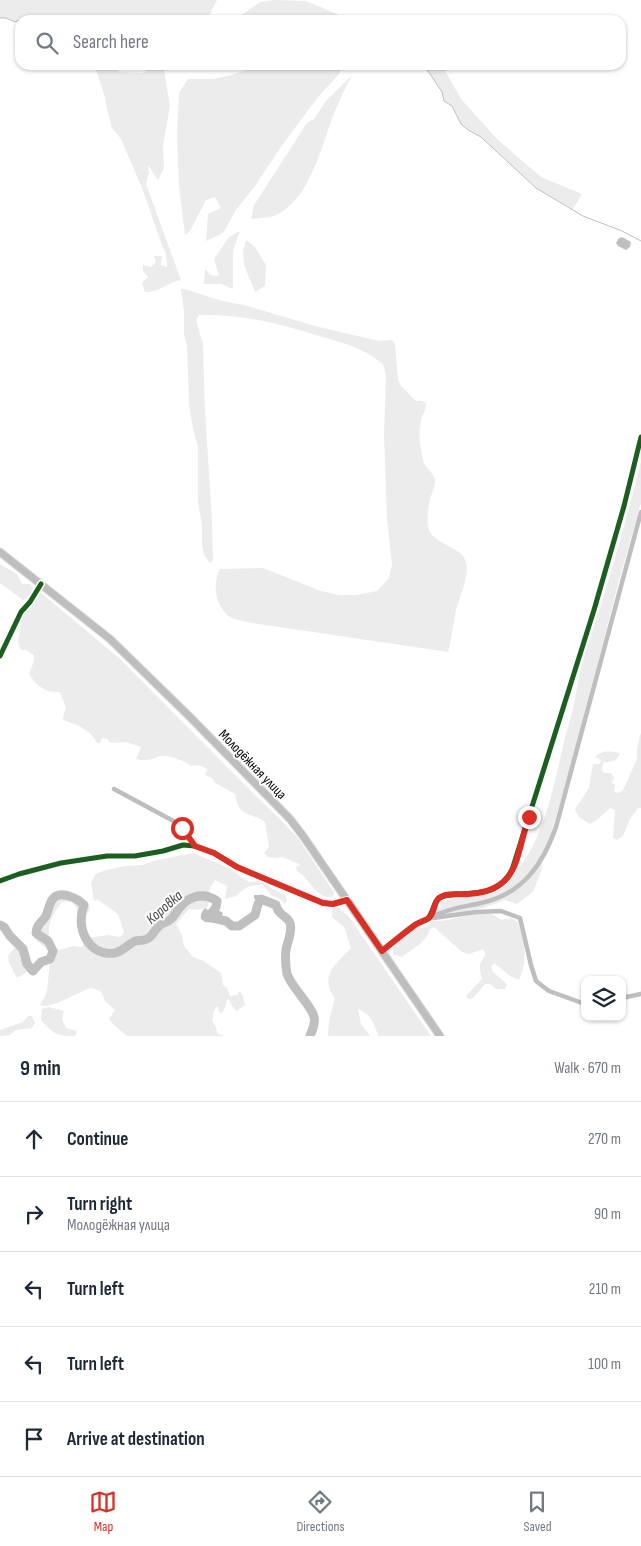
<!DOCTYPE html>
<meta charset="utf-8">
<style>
:root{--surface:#fff;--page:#f2f2f3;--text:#1f2937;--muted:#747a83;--line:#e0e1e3;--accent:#d93025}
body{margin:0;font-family:"Sofia Sans Condensed",sans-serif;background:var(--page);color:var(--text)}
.controls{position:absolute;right:15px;bottom:15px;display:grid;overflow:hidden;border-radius:10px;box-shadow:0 1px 4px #0004}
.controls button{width:45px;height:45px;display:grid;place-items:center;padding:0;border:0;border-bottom:1px solid var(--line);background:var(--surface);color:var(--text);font:25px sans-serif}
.stop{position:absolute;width:15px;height:15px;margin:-11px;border:4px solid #d93025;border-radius:50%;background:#fff}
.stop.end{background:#d93025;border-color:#fff;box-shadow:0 1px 5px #0008}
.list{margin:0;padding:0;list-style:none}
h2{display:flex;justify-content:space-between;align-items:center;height:65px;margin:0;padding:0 20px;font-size:21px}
h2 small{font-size:16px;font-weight:400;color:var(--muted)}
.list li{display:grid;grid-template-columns:32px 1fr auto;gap:15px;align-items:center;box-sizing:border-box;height:75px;padding:0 20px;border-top:1px solid var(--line)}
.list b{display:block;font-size:19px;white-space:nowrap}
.list p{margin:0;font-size:16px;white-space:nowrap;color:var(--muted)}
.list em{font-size:16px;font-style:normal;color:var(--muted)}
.icon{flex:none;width:28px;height:28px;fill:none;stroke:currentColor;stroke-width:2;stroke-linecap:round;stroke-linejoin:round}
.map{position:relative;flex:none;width:641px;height:1036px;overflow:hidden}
.search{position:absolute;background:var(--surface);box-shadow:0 1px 4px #0004;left:15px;right:15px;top:15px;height:55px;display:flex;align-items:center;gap:12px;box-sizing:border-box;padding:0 18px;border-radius:15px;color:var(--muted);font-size:19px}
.sheet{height:440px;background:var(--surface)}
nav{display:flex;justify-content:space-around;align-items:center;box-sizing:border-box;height:70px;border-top:1px solid var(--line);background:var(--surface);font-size:14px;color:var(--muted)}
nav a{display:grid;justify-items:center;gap:2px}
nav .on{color:var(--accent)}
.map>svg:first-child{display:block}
.green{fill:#ececec}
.water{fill:#bfbfbf}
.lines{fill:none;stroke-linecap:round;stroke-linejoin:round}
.stream{stroke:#bfbfbf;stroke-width:1}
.river{stroke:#bfbfbf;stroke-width:9}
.primary-casing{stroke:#dbdbdb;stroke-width:9}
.street{stroke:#bebebe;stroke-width:4.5}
.primary{stroke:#bebebe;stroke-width:7}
.cycleway-casing{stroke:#fff;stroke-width:8}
.cycleway{stroke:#1b5e20;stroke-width:5}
.route{stroke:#d93025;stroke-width:6}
.labels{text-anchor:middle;stroke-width:4;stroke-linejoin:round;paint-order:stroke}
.street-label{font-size:14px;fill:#000;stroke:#fff}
.water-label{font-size:15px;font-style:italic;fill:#444;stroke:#fff}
</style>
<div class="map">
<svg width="641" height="1036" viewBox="0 0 641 1036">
<rect width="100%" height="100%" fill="#fff"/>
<path class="green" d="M 0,0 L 217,0 L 207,20 L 37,20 L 26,17 L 15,22 L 6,18 L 0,18 Z
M 275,0 L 306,1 L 351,20 L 234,20 L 260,2 Z
M 96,65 L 107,65 L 120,72 L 142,73 L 152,68 L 153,65 L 160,65 L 164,70 L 170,106 L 163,145 L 164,168 L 158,180 L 148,165 L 149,173 L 146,184 L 181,280 C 168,282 159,293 145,292 L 142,283 L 148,277 L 143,271 L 143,265 L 151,267 L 156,262 L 154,256 L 162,256 L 161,265 L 167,267 L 166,254 L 163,248 L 142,188 L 121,139 L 112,128 L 107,110 L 105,97 L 96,70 Z
M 260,65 L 341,65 L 340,73 L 318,97 L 283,144 L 255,186 L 236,210 L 223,233 L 206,241 L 208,214 L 221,208 L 215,197 L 206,200 L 190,231 L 185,235 L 179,186 L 177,135 L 179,93 L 188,79 L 213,79 L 232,75 Z
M 424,65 L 442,65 L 461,99 L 496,138 L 541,177 L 582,194 L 573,209 L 536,188 L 481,137 L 468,130 L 461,124 L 452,106 L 444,101 L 442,92 Z
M 352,75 C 346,87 340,99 335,111 C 322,143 310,202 274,216 C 267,218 258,218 251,219 L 254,205 L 307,123 L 314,119 L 326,101 Z
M 240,231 L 233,251 L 233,289 L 221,284 L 204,284 L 205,269 L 211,275 L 219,276 L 214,259 L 229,237 Z
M 246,240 L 255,247 L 266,265 L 265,286 L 255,292 L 244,265 L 243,251 Z
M 181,289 L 185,289 L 222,301 L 244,305 L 315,326 L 379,341 L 392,340 L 395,344 L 398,379 L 401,386 L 416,401 L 421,401 L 426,403 C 426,410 422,415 421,421 C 419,430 419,439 421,448 C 422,453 422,459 424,463 C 427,470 435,473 435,482 C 435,488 431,494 430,500 C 428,508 427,519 428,527 C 431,541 451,545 460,553 C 477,567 457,598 455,615 C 453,627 451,640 448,652 L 246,622 C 241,620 234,620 230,617 C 215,607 212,584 220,569 L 263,568 L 321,591 L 339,595 L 356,595 L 377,591 L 389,578 L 392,565 L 387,519 L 384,435 L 386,376 L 383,364 C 360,346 343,343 316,335 C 277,323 240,314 199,315 L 196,320 L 203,344 L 205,410 L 212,521 L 213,560 L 210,563 L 204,555 L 202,545 L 202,524 L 198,502 L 198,447 L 193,429 L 189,404 L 187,346 L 184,334 L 184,312 Z
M 641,461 L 641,503 L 621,573 L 573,758 L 548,844 L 541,856 L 542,869 L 533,892 L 517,904 L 505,900 L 483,908 L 440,916 L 435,913 L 441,907 L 439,904 C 461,892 494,892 512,875 C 544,844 554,783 564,742 C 566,731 571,720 573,709 C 576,697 577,684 580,672 C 587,645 597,619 605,592 C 618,549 630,505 641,461 Z
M 0,564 L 17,574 L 22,584 L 30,584 L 33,588 L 29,596 L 23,600 L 0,583 Z
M 40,592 L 119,658 L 257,797 L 281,820 L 298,838 L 334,892 L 333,897 C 315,899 311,879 297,871 L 296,867 L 301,865 L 282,857 L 276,858 L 268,857 L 264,853 L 269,847 L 265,822 C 250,811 238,818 235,794 L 215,783 L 212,778 L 206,776 L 205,773 L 208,770 C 203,766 197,764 191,766 C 185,761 168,754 160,756 C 151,759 146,762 136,759 L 141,747 L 126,742 L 113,743 L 109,742 L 108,739 L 102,738 L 100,743 L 97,743 C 90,729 78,725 63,720 L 64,714 L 66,708 L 60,692 C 46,693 37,687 29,674 L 34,661 L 34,655 L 26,650 L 21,650 L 18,642 L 22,615 L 31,606 L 35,597 Z
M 641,732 L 641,808 L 638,808 L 630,819 L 623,836 L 617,840 L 613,837 L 615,810 L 610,808 L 597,820 L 590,824 L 579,817 L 575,809 L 589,788 L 593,764 L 600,764 L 601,760 L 595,757 C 602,750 610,751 620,753 C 618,760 611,763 604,762 L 602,768 L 603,773 L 611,773 L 614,777 L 613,781 L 611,782 L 615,785 L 614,792 L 619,793 L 623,790 L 637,759 L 637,748 Z
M 193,853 L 229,868 L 249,882 L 258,881 L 266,883 L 271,888 L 285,895 L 287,900 L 285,904 L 280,899 L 271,895 L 263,885 L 255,885 L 248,887 L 244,889 L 236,896 L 225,899 L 227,886 L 215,880 L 210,888 L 208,907 L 198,910 L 189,909 L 176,924 L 182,935 L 184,946 L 193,957 L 202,960 L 221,973 L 223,985 L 227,988 L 230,996 L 237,995 L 240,991 L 243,996 L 245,1005 L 237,1011 L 232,1006 L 230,1001 L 227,999 L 225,1008 L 222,1013 L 219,1012 L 218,1006 L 214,1010 L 212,1021 L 215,1025 L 218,1034 L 225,1036 L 127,1036 L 114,1025 L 109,1019 L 115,1010 L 105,1001 L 101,991 L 91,988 C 79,991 51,1010 40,1005 L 47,992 L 50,959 L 54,953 C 47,947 37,944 32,935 L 35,932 C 36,924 37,924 41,917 C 50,903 54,889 74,897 C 82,900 86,901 90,908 L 82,924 L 79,922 L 79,912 L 72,902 L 62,902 C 50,917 41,936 59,950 L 73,946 L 82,947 L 84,943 L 83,939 L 107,935 L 120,937 L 124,932 L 118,914 L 98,900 L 94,901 L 91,882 L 96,874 L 106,870 L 125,866 L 142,865 L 157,860 Z
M 338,907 L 349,917 L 431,1036 L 378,1036 C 375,1024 370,1014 358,1009 L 361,1024 L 370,1036 L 328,1036 L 329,1021 L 335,998 C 318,976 337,963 351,948 L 344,927 L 332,917 L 332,909 Z
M 477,913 L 492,914 L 502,920 L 511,918 L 518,922 C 525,944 528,958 519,980 L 510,976 L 494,963 L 491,967 L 493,972 L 507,984 L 505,989 L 496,989 L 490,984 L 485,984 L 473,998 L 468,999 L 466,996 L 482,979 C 479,967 478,965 486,954 L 483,949 L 469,954 L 462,952 L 434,927 L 430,929 C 427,942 412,949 402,957 L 393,954 C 392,939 412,927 426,927 L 433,921 C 448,922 462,916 477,913 Z
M 14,948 L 26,950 L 34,967 L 32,974 L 27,972 L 17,978 L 9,963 L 8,956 Z
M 49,1007 L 64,1011 L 62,1019 L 66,1028 L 77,1031 L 75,1036 C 56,1036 54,1034 41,1020 L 42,1009 Z
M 28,1016 L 32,1016 L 35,1023 L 32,1028 L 16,1030 L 10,1035 L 0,1036 L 0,1030 L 23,1022 Z"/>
<path class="water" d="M 622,237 L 631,242 L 630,247 L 626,250 L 618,246 L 616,243 L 619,238 Z
M 254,895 L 262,895 L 273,902 L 273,904 L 263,902 L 258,904 L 254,898 Z
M 205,908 L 208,910 C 213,906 218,910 223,913 L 219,921 L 216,923 L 205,922 L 201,919 C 200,915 202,911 205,908 Z"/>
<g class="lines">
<path class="stream" d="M 0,18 L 6,18 L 15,22 L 26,17 L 37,20
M 424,65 L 442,92 L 444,101 L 452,106 L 461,124 L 468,130 L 481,137 L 536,188 L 583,216 L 622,231 L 641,241"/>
<path class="river" d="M 0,925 L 4,927 L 10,936 L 23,949 L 27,964 L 33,971 L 41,962 L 50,959 L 53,951 L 48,941 L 36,933 C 36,925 42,922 46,916 C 48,911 49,905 52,900 C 59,889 77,898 84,905 C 75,927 88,957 115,953 C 123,951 129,944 135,941 C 139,940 143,941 147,939 C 153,936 155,929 160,925 C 165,922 169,922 173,917 C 177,911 181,904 188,900 C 198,894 208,895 217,901 L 216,907 L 212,913 L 213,918 L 226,921 L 232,926 L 239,926 L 255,915 L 258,904 L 261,899 L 276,905 C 278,916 287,915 290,923 C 293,932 287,942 286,950 C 285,957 286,968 287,974 C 292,988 312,1006 314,1017 C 316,1024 312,1030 310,1036"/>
<g class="primary-casing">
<path id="primary" d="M 0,552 L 110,639 L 189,716 L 290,819 L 303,836 L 440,1036"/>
</g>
<path class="street" d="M 0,656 L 21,612 L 30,602 L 41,584
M 114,789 L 179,824 L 195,846
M 0,881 L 19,874 L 61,863 L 107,856 L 135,856 L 163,851 L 183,845 L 195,846 L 214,853 L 237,867 L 251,873 L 323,903 L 333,904 L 347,900
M 428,918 C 433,913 433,903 439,898 C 442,896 447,895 450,895 C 478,891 496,898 512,870 L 594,610 L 624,506 L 641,437
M 433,918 L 476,912 L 501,911 L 520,918 L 531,965 L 536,981 L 549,991 L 585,1004
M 382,951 C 394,942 406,929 419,922 C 427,918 435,915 444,912 C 456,907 469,906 481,903 C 523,894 543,864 556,827 L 641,512
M 622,998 L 641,994"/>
<use href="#primary" class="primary"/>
<g class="cycleway-casing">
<path id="cycleway" d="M 0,656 L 21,612 L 30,602 L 41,584
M 0,881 L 19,874 L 61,863 L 107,856 L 135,856 L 163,851 L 183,845 L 195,846 L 214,853 L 237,867 L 251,873 L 323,903 L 333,904 L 347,900
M 428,918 C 433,913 433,903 439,898 C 442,896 447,895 450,895 C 478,891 496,898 512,870 L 594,610 L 624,506 L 641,437"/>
</g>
<use href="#cycleway" class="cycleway"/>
</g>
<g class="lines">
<path class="route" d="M 182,828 L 195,846 L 214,853 L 237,867 L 251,873 L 323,903 L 333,904 L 347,900 L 382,951 C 393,942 404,933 415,925 C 419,922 425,921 429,918 C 435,913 433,903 439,898 C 447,892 461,895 469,894 C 521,890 515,855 529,817"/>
</g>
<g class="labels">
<g class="street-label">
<text transform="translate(253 764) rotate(46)" y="5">Молодёжная улица</text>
</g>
<g class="water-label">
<text transform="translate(164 907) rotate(-41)" y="5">Коровка</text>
</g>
</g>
</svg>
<div class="controls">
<button><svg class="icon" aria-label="layers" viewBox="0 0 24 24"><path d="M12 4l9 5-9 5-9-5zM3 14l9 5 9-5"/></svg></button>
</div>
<div class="stop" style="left:182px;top:828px"></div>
<div class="stop end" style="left:529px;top:817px"></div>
<div class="search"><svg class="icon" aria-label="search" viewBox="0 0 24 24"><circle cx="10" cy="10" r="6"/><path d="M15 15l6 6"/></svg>Search here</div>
</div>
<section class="sheet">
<h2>9 min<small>Walk · 670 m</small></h2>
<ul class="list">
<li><svg class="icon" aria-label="ahead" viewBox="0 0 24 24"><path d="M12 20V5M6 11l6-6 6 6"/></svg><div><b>Continue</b></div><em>270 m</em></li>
<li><svg class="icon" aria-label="right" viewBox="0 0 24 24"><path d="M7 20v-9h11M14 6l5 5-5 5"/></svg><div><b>Turn right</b><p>Молодёжная улица</p></div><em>90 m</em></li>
<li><svg class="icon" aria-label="left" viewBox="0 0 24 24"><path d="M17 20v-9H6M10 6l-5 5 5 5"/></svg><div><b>Turn left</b></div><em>210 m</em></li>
<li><svg class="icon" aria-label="left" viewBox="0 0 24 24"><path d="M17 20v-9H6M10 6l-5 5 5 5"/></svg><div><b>Turn left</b></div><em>100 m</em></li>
<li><svg class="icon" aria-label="arrive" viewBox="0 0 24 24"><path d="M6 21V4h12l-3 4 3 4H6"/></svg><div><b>Arrive at destination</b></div></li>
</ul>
</section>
<nav>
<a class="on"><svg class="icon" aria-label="map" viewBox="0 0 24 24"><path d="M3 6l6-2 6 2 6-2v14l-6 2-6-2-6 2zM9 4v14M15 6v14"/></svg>Map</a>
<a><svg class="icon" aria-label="directions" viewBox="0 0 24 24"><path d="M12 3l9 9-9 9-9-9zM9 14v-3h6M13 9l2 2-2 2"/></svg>Directions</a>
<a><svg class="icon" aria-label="saved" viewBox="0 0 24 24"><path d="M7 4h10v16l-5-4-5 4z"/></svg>Saved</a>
</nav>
